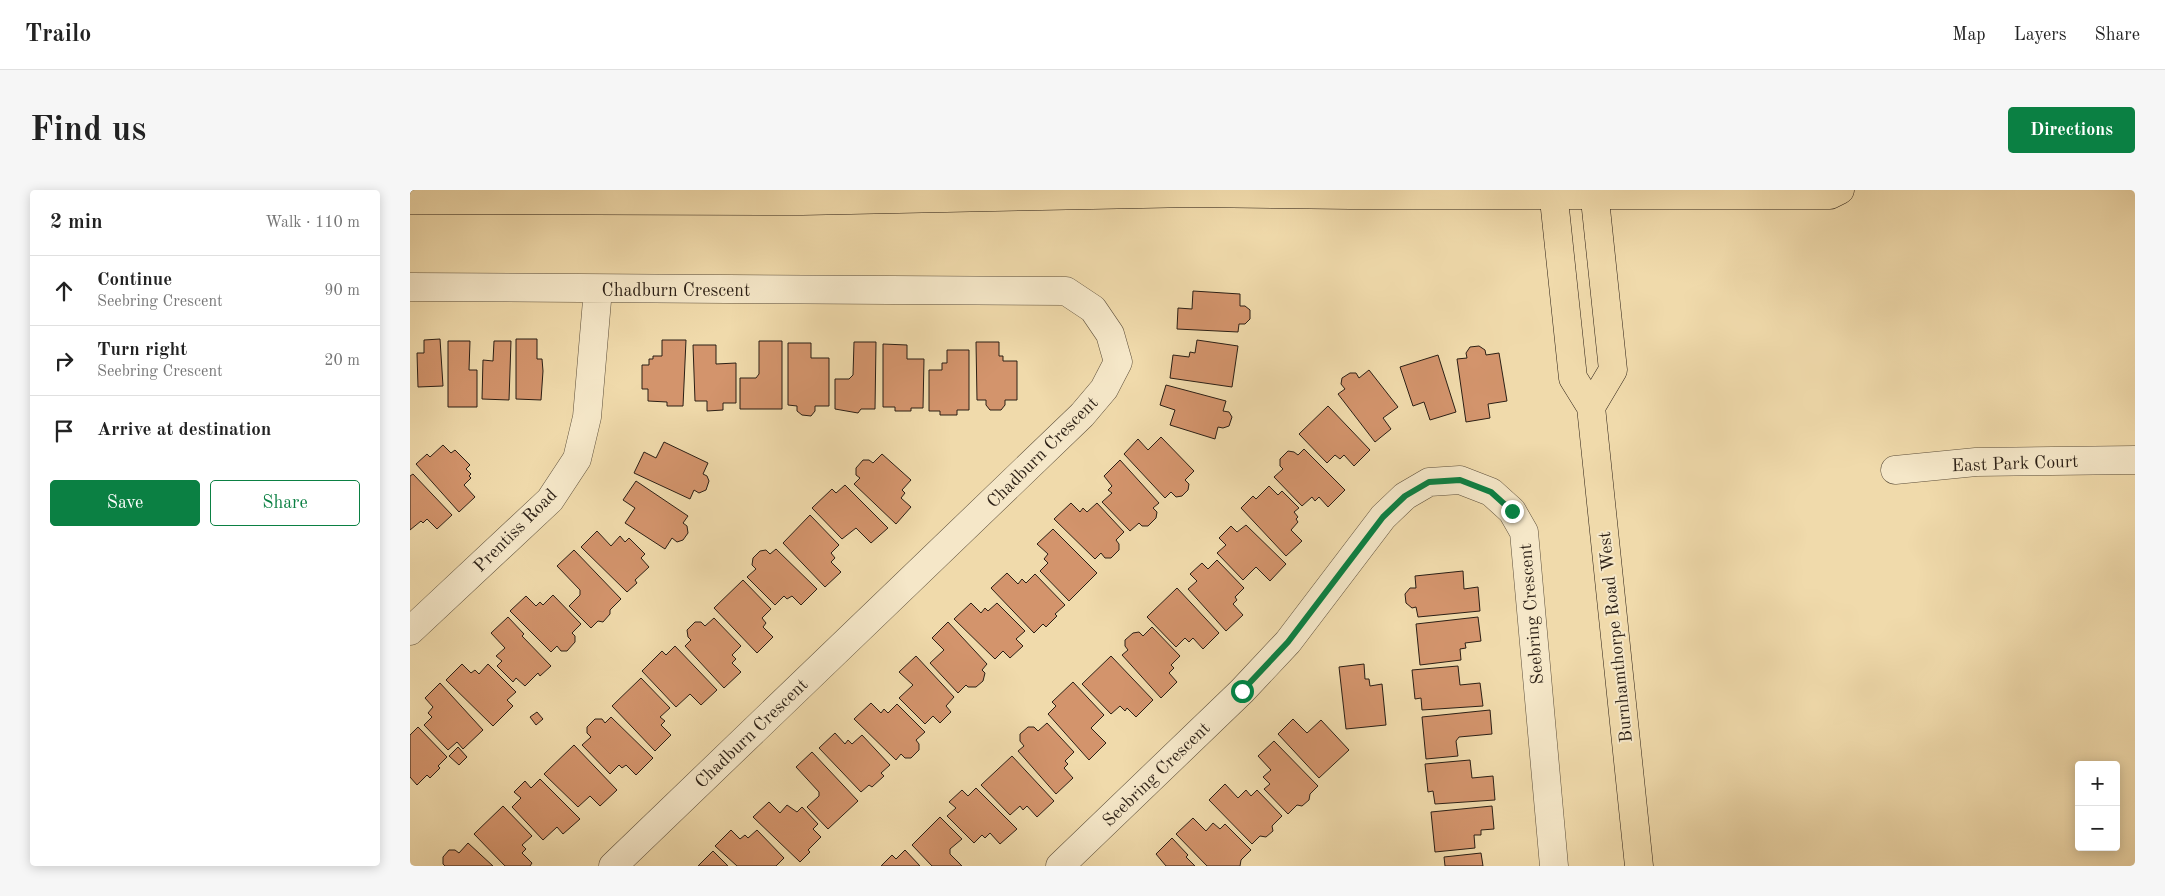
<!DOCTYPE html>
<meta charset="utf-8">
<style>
:root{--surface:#fff;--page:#f6f6f6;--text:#222;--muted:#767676;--line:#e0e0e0;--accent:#0b8043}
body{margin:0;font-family:"Old Standard TT",serif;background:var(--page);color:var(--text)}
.controls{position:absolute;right:15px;bottom:15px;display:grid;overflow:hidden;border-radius:5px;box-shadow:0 2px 12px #0003}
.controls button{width:45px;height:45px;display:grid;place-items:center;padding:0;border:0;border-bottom:1px solid var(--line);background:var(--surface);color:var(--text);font:25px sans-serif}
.stop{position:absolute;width:15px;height:15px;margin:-11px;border:4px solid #0b8043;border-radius:50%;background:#fff}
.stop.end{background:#0b8043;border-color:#fff;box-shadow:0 1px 5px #0008}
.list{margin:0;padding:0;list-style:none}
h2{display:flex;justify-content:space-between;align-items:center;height:65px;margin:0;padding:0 20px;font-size:21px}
h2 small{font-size:16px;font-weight:400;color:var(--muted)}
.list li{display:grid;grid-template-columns:32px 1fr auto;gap:15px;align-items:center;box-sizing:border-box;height:70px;padding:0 20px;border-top:1px solid var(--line)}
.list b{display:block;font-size:19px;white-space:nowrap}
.list p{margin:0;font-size:16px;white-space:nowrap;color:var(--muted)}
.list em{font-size:16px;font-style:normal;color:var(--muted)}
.actions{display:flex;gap:10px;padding:15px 20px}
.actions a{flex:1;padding:11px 0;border:1px solid var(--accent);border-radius:5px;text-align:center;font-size:18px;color:var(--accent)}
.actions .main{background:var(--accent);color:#fff}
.icon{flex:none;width:28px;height:28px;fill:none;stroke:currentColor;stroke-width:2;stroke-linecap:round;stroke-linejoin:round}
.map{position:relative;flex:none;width:1725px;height:676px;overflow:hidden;border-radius:5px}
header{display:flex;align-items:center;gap:30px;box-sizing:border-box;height:70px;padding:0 25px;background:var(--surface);border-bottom:1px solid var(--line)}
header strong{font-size:24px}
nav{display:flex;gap:28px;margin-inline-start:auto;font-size:18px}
.intro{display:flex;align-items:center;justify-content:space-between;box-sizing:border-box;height:120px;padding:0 30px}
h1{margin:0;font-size:35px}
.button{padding:12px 22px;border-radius:5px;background:var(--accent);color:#fff;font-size:18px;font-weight:700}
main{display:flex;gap:30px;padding:0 30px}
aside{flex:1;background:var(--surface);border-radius:5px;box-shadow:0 2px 12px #0003}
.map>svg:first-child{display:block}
.building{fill:#d3946c;stroke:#2b1f15}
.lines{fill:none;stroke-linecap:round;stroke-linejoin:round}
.minor-casing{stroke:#5c4e3a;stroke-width:29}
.major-casing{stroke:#2b1f15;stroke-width:29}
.minor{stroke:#f5e7c8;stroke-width:28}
.major{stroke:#f0daab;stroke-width:28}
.route{stroke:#0b8043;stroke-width:6}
.labels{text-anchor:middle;stroke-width:4;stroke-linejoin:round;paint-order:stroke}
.street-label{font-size:18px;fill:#2b1f15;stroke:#f5e7c8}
</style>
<header>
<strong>Trailo</strong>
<nav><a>Map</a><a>Layers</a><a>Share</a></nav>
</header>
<div class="intro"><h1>Find us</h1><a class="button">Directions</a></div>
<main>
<aside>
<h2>2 min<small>Walk · 110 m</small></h2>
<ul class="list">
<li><svg class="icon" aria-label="ahead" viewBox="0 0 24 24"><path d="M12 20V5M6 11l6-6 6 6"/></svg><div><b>Continue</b><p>Seebring Crescent</p></div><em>90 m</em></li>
<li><svg class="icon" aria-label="right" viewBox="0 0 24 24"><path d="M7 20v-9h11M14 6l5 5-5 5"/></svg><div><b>Turn right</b><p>Seebring Crescent</p></div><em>20 m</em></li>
<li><svg class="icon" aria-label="arrive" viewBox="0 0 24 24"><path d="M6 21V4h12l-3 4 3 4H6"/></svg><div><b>Arrive at destination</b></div></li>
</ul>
<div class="actions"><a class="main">Save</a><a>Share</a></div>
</aside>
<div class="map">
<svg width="1725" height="676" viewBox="0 0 1725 676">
<rect width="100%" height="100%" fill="#f0daab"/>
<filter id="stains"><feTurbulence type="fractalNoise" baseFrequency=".004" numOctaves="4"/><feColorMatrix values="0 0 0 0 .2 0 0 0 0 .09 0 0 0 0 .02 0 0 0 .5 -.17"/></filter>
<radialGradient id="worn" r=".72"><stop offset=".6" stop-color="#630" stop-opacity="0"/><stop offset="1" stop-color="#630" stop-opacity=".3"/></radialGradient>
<path class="building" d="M 783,101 L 830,104 L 830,116 L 835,116 L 840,120 L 840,129 L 835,134 L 829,134 L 828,142 L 767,139 L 768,118 L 782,119 Z
M 30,149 L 33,196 L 8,197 L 7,163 L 14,163 L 14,150 Z
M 106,149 L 127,149 L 127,169 L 132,169 L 133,181 L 131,210 L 106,209 Z
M 252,150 L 276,150 L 273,216 L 257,216 L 257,212 L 238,211 L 238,199 L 232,199 L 232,175 L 239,175 L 239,169 L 243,169 L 243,166 L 252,166 Z
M 787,150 L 828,156 L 822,197 L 760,188 L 763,165 L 779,167 L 780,162 L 785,163 Z
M 38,151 L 60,151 L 59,180 L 67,180 L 67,217 L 38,217 Z
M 84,151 L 101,151 L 99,210 L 72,209 L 73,170 L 83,171 Z
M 349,151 L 372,151 L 372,219 L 330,219 L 330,188 L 346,188 L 349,184 Z
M 444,152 L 466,152 L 465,219 L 451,219 L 448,223 L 425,219 L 425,189 L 439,189 L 443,185 Z
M 566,152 L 589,152 L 589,166 L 593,166 L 593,171 L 607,171 L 607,210 L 595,210 L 595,215 L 591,220 L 580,220 L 576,215 L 576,210 L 567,210 Z
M 378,153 L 401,153 L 401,168 L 419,168 L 419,216 L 405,216 L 405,221 L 401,226 L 392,225 L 387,221 L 387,216 L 378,215 Z
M 473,154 L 497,155 L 497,169 L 514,169 L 513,218 L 501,218 L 501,221 L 485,221 L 485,217 L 473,217 Z
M 283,155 L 306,155 L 306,174 L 326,173 L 326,213 L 313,213 L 313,220 L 297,221 L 297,211 L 285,211 Z
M 1069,156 L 1075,160 L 1076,165 L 1089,163 L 1097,211 L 1078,214 L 1080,228 L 1056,232 L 1047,169 L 1057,168 L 1056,163 L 1060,157 Z
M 537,160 L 559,160 L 559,220 L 547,220 L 547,225 L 530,225 L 530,221 L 519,221 L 519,180 L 532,180 L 532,173 L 537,173 Z
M 1028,165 L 1046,222 L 1020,230 L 1014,212 L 1003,216 L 990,177 Z
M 959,180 L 988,217 L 973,228 L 981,239 L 965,252 L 928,204 L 935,199 L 931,194 L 932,188 L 940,183 L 946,183 L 949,188 Z
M 756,195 L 816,211 L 813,221 L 819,222 L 822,227 L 819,236 L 813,238 L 808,237 L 805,249 L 760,235 L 765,220 L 750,215 Z
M 918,216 L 960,260 L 944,276 L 934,265 L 930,269 L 925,265 L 917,273 L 889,244 Z
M 751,247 L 784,281 L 775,290 L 779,294 L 778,300 L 772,306 L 766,307 L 761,302 L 755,308 L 714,264 L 728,249 L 738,260 Z
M 254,252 L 298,273 L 293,284 L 297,286 L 299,291 L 296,300 L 289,303 L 284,300 L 280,309 L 224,283 L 234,262 L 246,268 Z
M 33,255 L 41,263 L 45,260 L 60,275 L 56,279 L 61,284 L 59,286 L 61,288 L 54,295 L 65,307 L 49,322 L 6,274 L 17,264 L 20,267 Z
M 894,259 L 935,300 L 918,317 L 909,307 L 905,311 L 902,307 L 892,316 L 864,287 L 873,279 L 870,276 L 870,269 L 878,261 L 884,262 L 888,265 Z
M 472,264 L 501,290 L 492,300 L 495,303 L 491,308 L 501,317 L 486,334 L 444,294 L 450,288 L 446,285 L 446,278 L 453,270 L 459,270 L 463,273 Z
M 710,270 L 749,313 L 743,318 L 747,322 L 746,328 L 738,336 L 732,336 L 729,333 L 720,341 L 692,312 L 702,303 L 698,300 L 702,296 L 694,286 Z
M 3,284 L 42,325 L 27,339 L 17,329 L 13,333 L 11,331 L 0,340 L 0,286 Z
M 226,291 L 278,326 L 273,333 L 277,336 L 278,343 L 273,350 L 267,352 L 262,348 L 255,359 L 215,333 L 225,318 L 213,310 Z
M 435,295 L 478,338 L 461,353 L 446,338 L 432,349 L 402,318 L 422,299 L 426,303 Z
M 859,296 L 868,305 L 872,301 L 889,318 L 884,322 L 888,327 L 886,329 L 888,332 L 881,340 L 892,351 L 876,366 L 831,318 L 843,306 L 846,309 Z
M 661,313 L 670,322 L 673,318 L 677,322 L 687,313 L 714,342 L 706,350 L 709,354 L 709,360 L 701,368 L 695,368 L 691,363 L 685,369 L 644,329 Z
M 400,325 L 429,355 L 421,363 L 425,368 L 421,372 L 431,382 L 415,397 L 373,353 Z
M 836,335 L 876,374 L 860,391 L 846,377 L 833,390 L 807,363 L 816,355 L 809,348 L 821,336 L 827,342 Z
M 643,339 L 687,383 L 659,411 L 630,381 L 638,373 L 634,369 L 638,364 L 627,354 Z
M 187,341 L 201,356 L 210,346 L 215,352 L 219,348 L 235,364 L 231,368 L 239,377 L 225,390 L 227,393 L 217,402 L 171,357 Z
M 366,359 L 407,399 L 391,415 L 382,406 L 377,409 L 374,406 L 365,415 L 337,387 L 346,379 L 342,375 L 343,368 L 350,361 L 356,360 L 360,364 Z
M 164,360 L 211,409 L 200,420 L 200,424 L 193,432 L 188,431 L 181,438 L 159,416 L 170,405 L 170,400 L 147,376 Z
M 807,370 L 834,398 L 825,407 L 827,410 L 823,414 L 833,425 L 816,441 L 778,399 L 787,391 L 780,384 L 792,373 L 798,379 Z
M 1053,381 L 1054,399 L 1068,397 L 1070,421 L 1008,427 L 1006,417 L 1002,418 L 996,413 L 995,404 L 1000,398 L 1006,398 L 1005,386 Z
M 597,383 L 608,394 L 612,389 L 616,393 L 625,384 L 655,415 L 645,424 L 647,426 L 636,437 L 633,434 L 624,443 L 581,398 Z
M 333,390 L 361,419 L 352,428 L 356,433 L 353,437 L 363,447 L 347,463 L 304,418 Z
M 767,398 L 809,443 L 793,459 L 783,448 L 779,452 L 775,448 L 766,457 L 737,427 Z
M 143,405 L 171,434 L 162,443 L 165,446 L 165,452 L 157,461 L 151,461 L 147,456 L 141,462 L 100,421 L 116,406 L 126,416 L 130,412 L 133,415 Z
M 561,413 L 571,423 L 575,418 L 578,421 L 587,413 L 615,441 L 606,449 L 613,456 L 600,468 L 593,461 L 585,469 L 544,429 Z
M 98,427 L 114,444 L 112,446 L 141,476 L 130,486 L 128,483 L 115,496 L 106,488 L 103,492 L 87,476 L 92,471 L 86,466 L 95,458 L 81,443 Z
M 1068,427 L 1071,451 L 1055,453 L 1056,458 L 1050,459 L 1051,470 L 1010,475 L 1006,434 Z
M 304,428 L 331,456 L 322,465 L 326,469 L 322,473 L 331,482 L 314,498 L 275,456 L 281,450 L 278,447 L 277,440 L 285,432 L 291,432 L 295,436 Z
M 538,432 L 577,474 L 572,480 L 575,483 L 573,491 L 566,497 L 558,497 L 556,495 L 548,503 L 520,473 L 534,460 L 522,448 Z
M 742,437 L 770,466 L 761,475 L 764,478 L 759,483 L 767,492 L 751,508 L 712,465 L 718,460 L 715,456 L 715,450 L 723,443 L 729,442 L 733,446 Z
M 265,456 L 307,500 L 291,515 L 280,504 L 266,517 L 232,481 L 252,461 L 256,465 Z
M 506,466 L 544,507 L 536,516 L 541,522 L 530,533 L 523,526 L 515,534 L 489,508 L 503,495 L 489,482 Z
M 701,466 L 743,510 L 726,527 L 717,518 L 715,521 L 710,516 L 701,524 L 672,494 Z
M 52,474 L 61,483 L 65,480 L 69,484 L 78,474 L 106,502 L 97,510 L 103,516 L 83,536 L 36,490 Z
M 954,474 L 955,489 L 959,489 L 960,496 L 972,494 L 976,535 L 936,539 L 929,477 Z
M 1048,476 L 1050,495 L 1070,493 L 1073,516 L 1012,520 L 1011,508 L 1005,509 L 1002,480 Z
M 231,488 L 260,518 L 250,527 L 255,531 L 251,535 L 261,545 L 245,561 L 202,516 Z
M 663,492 L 694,525 L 681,538 L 696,553 L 679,570 L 638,524 L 646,516 L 642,512 Z
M 30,493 L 73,540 L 53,559 L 47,552 L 38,560 L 14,535 L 22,527 L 18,523 L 23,517 L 15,508 Z
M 461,513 L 471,523 L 474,519 L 478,523 L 487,514 L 515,542 L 506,550 L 509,554 L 509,560 L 501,568 L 495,568 L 491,564 L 486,570 L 444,529 Z
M 1080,520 L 1082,544 L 1049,547 L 1046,551 L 1048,566 L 1016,569 L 1012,527 Z
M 127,522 L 133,529 L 126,535 L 120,527 Z
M 201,527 L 243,568 L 226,585 L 216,575 L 212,578 L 209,575 L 200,584 L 172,555 L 181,547 L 177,543 L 177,537 L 185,529 L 192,529 L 195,533 Z
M 883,529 L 897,543 L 911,530 L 939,560 L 909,588 L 868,544 Z
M 637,533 L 664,562 L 655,571 L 658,574 L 654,578 L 663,588 L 646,604 L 608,561 L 614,556 L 610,551 L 610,544 L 618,537 L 624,537 L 628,541 Z
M 8,537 L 37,567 L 28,576 L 30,578 L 20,588 L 17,585 L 7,595 L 0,587 L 0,545 Z
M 425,543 L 435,554 L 438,550 L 442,554 L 452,545 L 480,575 L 471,583 L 474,586 L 462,597 L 459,595 L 451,602 L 409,558 Z
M 864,551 L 908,596 L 900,604 L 899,610 L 892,616 L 887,615 L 878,624 L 854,599 L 860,594 L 853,587 L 861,580 L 848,566 Z
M 164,555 L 207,600 L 190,616 L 180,606 L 168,617 L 134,584 Z
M 48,557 L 57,567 L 49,575 L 39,566 Z
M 402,562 L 448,611 L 418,639 L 397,617 L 409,606 L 409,602 L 386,577 Z
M 602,566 L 644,611 L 627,627 L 617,616 L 613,620 L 610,616 L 600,625 L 571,595 Z
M 1060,570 L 1062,588 L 1083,586 L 1085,610 L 1025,614 L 1023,601 L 1018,602 L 1015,574 Z
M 130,589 L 170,629 L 153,644 L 147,637 L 133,650 L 102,617 L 111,608 L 104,602 L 115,591 L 121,598 Z
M 815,594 L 828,608 L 836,600 L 841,606 L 847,600 L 872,626 L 862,636 L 863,641 L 856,647 L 850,646 L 842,654 L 799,610 Z
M 566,598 L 607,639 L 590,654 L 580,643 L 575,648 L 572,645 L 564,653 L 537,626 L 546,618 L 539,612 L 552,600 L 558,606 Z
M 359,612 L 370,623 L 377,615 L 387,622 L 392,617 L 408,634 L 403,639 L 411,647 L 398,660 L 400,662 L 390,672 L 343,627 Z
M 93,616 L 122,646 L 112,655 L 116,659 L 112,663 L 122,673 L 120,676 L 95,676 L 64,644 Z
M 1082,616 L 1084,639 L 1071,640 L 1071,645 L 1064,645 L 1065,658 L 1025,662 L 1021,622 Z
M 530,627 L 552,649 L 540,659 L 540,664 L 552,676 L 522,676 L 502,655 Z
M 783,628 L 796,641 L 803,633 L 810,639 L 815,634 L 841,660 L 831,670 L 830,676 L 797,676 L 766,644 Z
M 321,640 L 330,649 L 335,645 L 338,648 L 347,640 L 374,668 L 366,676 L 327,676 L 305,656 Z
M 762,648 L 778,665 L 776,667 L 785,676 L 756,676 L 746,664 Z
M 58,653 L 83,676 L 35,676 L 33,674 L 33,667 L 39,660 L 45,660 L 49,663 Z
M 495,660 L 510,676 L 471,676 L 482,665 L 486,669 Z
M 303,661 L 318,676 L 288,676 Z
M 1071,663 L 1073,676 L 1035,676 L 1034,667 Z"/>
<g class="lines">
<g class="minor-casing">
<path id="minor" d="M 0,97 L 656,101 L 683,119 L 700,144 L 708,172 L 694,199 L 672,225 L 203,676
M 1485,280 L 1566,272 L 1725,270
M 0,441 L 140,310 L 167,269 L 177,227 L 188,99
M 650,676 L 832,501 L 878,452 L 973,327 L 995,306 L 1019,292 L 1050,290 L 1081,302 L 1102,321 L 1114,342 L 1144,676"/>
</g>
<g class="major-casing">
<path id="major" d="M 1143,0 L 1163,188 L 1181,217 L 1229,676
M 0,10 L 392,11 L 783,3 L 940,5 L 1420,5 L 1430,0
M 1181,217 L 1203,180 L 1184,0"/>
</g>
<use href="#minor" class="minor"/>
<use href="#major" class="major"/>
</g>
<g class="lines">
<path class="route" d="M 832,501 L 878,452 L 973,327 L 995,306 L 1019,292 L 1050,290 L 1081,302 L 1102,321"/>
</g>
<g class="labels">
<g class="street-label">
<text x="266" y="106">Chadburn Crescent</text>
<text transform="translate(632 262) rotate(-45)" y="6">Chadburn Crescent</text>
<text transform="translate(1605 273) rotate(-2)" y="6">East Park Court</text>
<text transform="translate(105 340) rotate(-45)" y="6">Prentiss Road</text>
<text transform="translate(1121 424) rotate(-95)" y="6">Seebring Crescent</text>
<text transform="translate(1205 447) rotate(-96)" y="6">Burnhamthorpe Road West</text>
<text transform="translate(341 543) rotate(-44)" y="6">Chadburn Crescent</text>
<text transform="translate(746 584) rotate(-44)" y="6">Seebring Crescent</text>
</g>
</g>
<rect width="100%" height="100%" filter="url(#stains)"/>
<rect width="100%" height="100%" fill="url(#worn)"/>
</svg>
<div class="controls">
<button>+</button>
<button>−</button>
</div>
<div class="stop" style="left:832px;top:501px"></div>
<div class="stop end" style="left:1102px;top:321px"></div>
</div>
</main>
